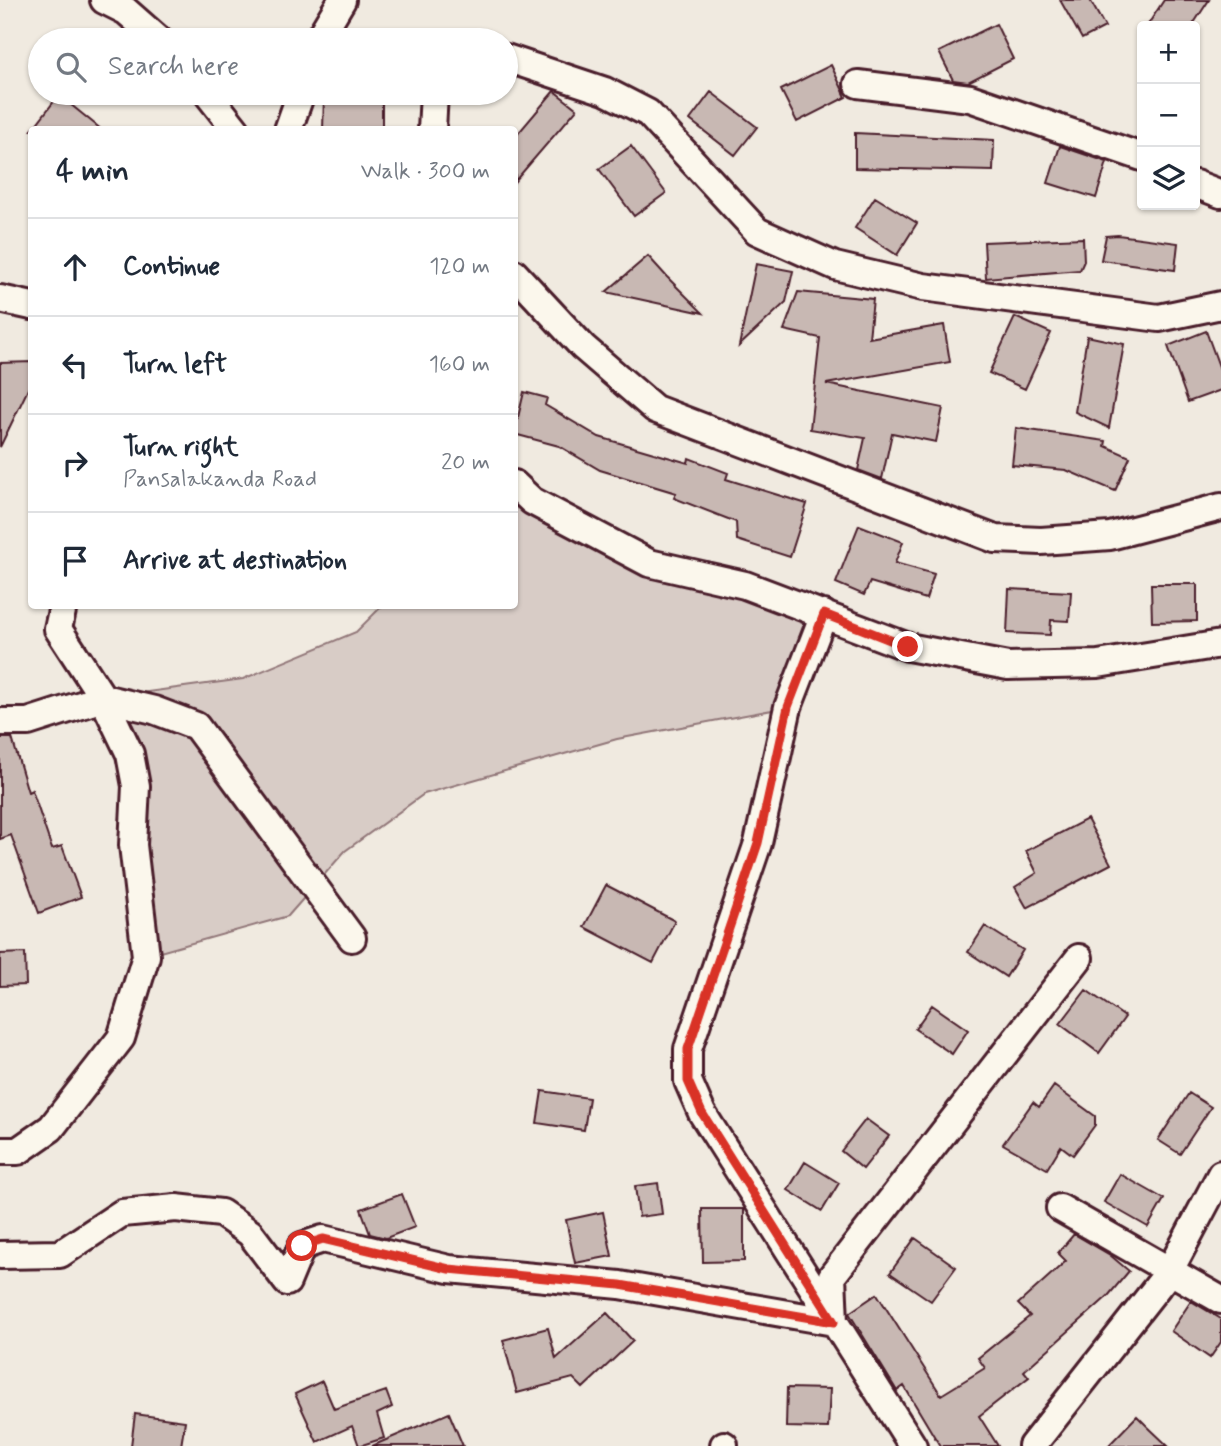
<!DOCTYPE html>
<meta charset="utf-8">
<style>
:root{--surface:#fff;--page:#f6f6f7;--text:#1f2937;--muted:#747a83;--line:#e0e1e3}
body{margin:0;font-family:Mynerve,sans-serif;background:var(--page);color:var(--text)}
.controls{position:absolute;right:21px;top:21px;display:grid;overflow:hidden;border-radius:7px;box-shadow:0 2px 5px #0004}
.controls button{width:63px;height:63px;display:grid;place-items:center;padding:0;border:0;border-bottom:2px solid var(--line);background:var(--surface);color:var(--text);font:35px sans-serif}
.stop{position:absolute;width:21px;height:21px;margin:-16px;border:5px solid #d93025;border-radius:50%;background:#fff}
.stop.end{background:#d93025;border-color:#fff;box-shadow:0 2px 7px #0008}
.list{margin:0;padding:0;list-style:none}
h2{display:flex;justify-content:space-between;align-items:center;height:91px;margin:0;padding:0 28px;font-size:30px}
h2 small{font-size:23px;font-weight:400;color:var(--muted)}
.list li{display:grid;grid-template-columns:46px 1fr auto;gap:21px;align-items:center;box-sizing:border-box;height:98px;padding:0 28px;border-top:2px solid var(--line)}
.list b{display:block;font-size:26px;white-space:nowrap}
.list p{margin:0;font-size:23px;white-space:nowrap;color:var(--muted)}
.list em{font-size:23px;font-style:normal;color:var(--muted)}
.icon{flex:none;width:38px;height:38px;fill:none;stroke:currentColor;stroke-width:2;stroke-linecap:round;stroke-linejoin:round}
.map{position:relative;flex:none;width:1221px;height:1446px;overflow:hidden}
.search{position:absolute;background:var(--surface);box-shadow:0 2px 5px #0004;left:28px;top:28px;width:490px;height:77px;display:flex;align-items:center;gap:18px;box-sizing:border-box;padding:0 24px;border-radius:38px;color:var(--muted);font-size:26px}
.panel{position:absolute;background:var(--surface);box-shadow:0 2px 5px #0004;left:28px;top:126px;width:490px;height:483px;border-radius:7px}
.map>svg:first-child{display:block}
.green{fill:#d8ccc6;stroke:#917678;stroke-width:2}
.building{fill:#c8b8b3;stroke:#4a1f2b;stroke-width:2}
.lines{fill:none;stroke-linecap:round;stroke-linejoin:round}
.minor-casing{stroke:#4a1f2b;stroke-width:32}
.minor{stroke:#fbf7ec;stroke-width:26}
.route{stroke:#d93025;stroke-width:9}
</style>
<div class="map">
<svg width="1221" height="1446" viewBox="0 0 1221 1446">
<rect width="100%" height="100%" fill="#f0eae0"/>
<filter id="ink" filterUnits="userSpaceOnUse"><feTurbulence type="fractalNoise" baseFrequency=".0143" numOctaves="2"/><feDisplacementMap in="SourceGraphic" scale="14" xChannelSelector="R" yChannelSelector="G"/><feConvolveMatrix kernelMatrix="1 2 1 2 8 2 1 2 1" color-interpolation-filters="sRGB"/></filter>
<g filter="url(#ink)">
<path class="green" d="M 515,484 L 597,537 L 824,614 L 788,707 L 617,739 L 424,794 L 345,851 L 288,916 L 146,956 L 136,786 L 103,698 L 243,679 L 356,632 L 382,606 L 514,606 Z"/>
<path class="building" d="M 1060,0 L 1090,0 L 1105,27 L 1082,39 Z
M 1164,0 L 1209,0 L 1192,26 L 1147,26 Z
M 996,24 L 1013,59 L 968,82 L 953,80 L 939,52 Z
M 831,65 L 846,97 L 797,122 L 781,90 Z
M 554,91 L 577,109 L 515,181 L 515,137 Z
M 711,92 L 757,127 L 735,155 L 690,120 Z
M 59,95 L 102,130 L 32,130 Z
M 324,96 L 382,96 L 382,130 L 323,130 Z
M 855,133 L 994,140 L 993,171 L 855,168 Z
M 631,146 L 666,193 L 634,216 L 599,169 Z
M 1060,146 L 1107,162 L 1096,198 L 1048,183 Z
M 875,197 L 917,223 L 897,255 L 855,228 Z
M 1118,235 L 1178,243 L 1175,270 L 1101,260 L 1106,236 Z
M 1083,238 L 1084,261 L 1080,270 L 986,278 L 984,242 Z
M 648,256 L 667,277 L 703,313 L 606,292 Z
M 756,264 L 793,271 L 786,302 L 739,346 Z
M 798,292 L 873,299 L 869,338 L 944,325 L 950,362 L 826,384 L 943,408 L 936,442 L 892,433 L 882,479 L 858,470 L 865,438 L 810,429 L 820,338 L 784,330 Z
M 1015,317 L 1051,333 L 1025,389 L 989,373 Z
M 1206,331 L 1221,372 L 1221,390 L 1188,402 L 1168,346 Z
M 1087,336 L 1124,344 L 1109,428 L 1075,412 Z
M 32,362 L 32,381 L 0,447 L 0,363 Z
M 524,392 L 547,398 L 545,405 L 599,437 L 688,463 L 689,458 L 728,473 L 726,479 L 807,504 L 790,557 L 737,540 L 736,522 L 674,498 L 676,493 L 600,470 L 559,446 L 514,434 Z
M 1016,428 L 1106,441 L 1105,446 L 1130,457 L 1115,491 L 1066,470 L 1012,465 Z
M 859,525 L 903,542 L 895,563 L 934,574 L 926,599 L 870,582 L 864,595 L 836,583 Z
M 1151,584 L 1197,584 L 1197,621 L 1152,622 Z
M 1009,589 L 1071,592 L 1069,621 L 1051,620 L 1050,635 L 1007,633 Z
M 0,738 L 12,738 L 28,792 L 32,790 L 52,849 L 62,846 L 81,897 L 39,913 L 11,835 L 0,839 Z
M 1087,819 L 1111,864 L 1027,908 L 1015,887 L 1037,873 L 1026,851 Z
M 606,885 L 675,921 L 653,963 L 584,927 Z
M 985,926 L 1023,950 L 1006,977 L 968,952 Z
M 25,953 L 26,985 L 0,986 L 0,954 Z
M 1086,990 L 1125,1017 L 1099,1053 L 1060,1024 Z
M 932,1005 L 968,1030 L 952,1054 L 915,1029 Z
M 1054,1086 L 1095,1116 L 1095,1125 L 1073,1155 L 1061,1146 L 1047,1169 L 1003,1144 L 1033,1102 L 1039,1107 Z
M 542,1091 L 589,1098 L 584,1130 L 537,1123 Z
M 1189,1093 L 1211,1107 L 1180,1154 L 1158,1140 Z
M 866,1119 L 889,1136 L 863,1169 L 841,1151 Z
M 805,1162 L 839,1183 L 822,1211 L 788,1190 Z
M 1120,1174 L 1164,1199 L 1148,1227 L 1104,1202 Z
M 658,1183 L 662,1214 L 639,1217 L 635,1186 Z
M 402,1194 L 415,1227 L 386,1238 L 370,1234 L 361,1209 Z
M 702,1209 L 744,1209 L 744,1261 L 703,1262 Z
M 603,1212 L 612,1256 L 575,1263 L 566,1220 Z
M 1074,1234 L 1110,1255 L 1129,1271 L 1108,1296 L 1024,1371 L 1029,1377 L 979,1416 L 998,1446 L 940,1446 L 904,1386 L 897,1391 L 849,1313 L 877,1294 L 941,1395 L 985,1368 L 978,1358 L 1030,1316 L 1018,1304 L 1066,1261 L 1058,1253 Z
M 915,1238 L 956,1267 L 931,1301 L 890,1273 Z
M 1191,1301 L 1221,1319 L 1221,1342 L 1210,1358 L 1171,1331 Z
M 607,1313 L 633,1341 L 583,1388 L 573,1378 L 517,1393 L 503,1340 L 548,1328 L 556,1359 Z
M 322,1381 L 334,1409 L 386,1391 L 392,1407 L 377,1414 L 384,1438 L 359,1446 L 352,1426 L 317,1442 L 295,1394 Z
M 787,1388 L 830,1389 L 828,1428 L 786,1427 Z
M 449,1413 L 463,1446 L 372,1446 Z
M 135,1414 L 185,1421 L 181,1446 L 131,1446 Z
M 1137,1416 L 1147,1426 L 1168,1446 L 1108,1446 Z"/>
<g class="lines">
<g class="minor-casing">
<path id="minor" d="M 104,0 L 126,11 L 159,40
M 318,40 L 342,0
M 506,58 L 605,91 L 648,113 L 757,231 L 835,266 L 923,287 L 1159,318 L 1221,305
M 858,84 L 970,98 L 1142,157
M 207,93 L 236,130
M 288,130 L 301,93
M 432,130 L 434,93
M 1195,184 L 1221,194
M 514,273 L 583,347 L 655,409 L 995,539 L 1041,541 L 1110,536 L 1221,507
M 0,299 L 32,306
M 514,484 L 532,501 L 649,563 L 745,585 L 908,647 L 1008,666 L 1098,664 L 1221,644
M 824,614 L 788,707 L 758,843 L 688,1049 L 688,1081 L 702,1113 L 913,1446
M 0,722 L 28,722 L 103,698 L 154,710 L 196,726 L 352,938
M 0,1151 L 18,1151 L 51,1128 L 121,1038 L 146,956 L 133,845 L 136,786 L 130,754 L 103,698 L 58,629 L 63,606
M 1060,1208 L 1221,1300
M 0,1255 L 60,1254 L 122,1213 L 176,1208 L 221,1213 L 250,1233 L 287,1282 L 302,1246 L 323,1239 L 449,1269 L 620,1285 L 834,1322 L 832,1276 L 1079,958
M 724,1445 L 724,1446
M 1032,1446 L 1169,1272 L 1221,1174"/>
</g>
<use href="#minor" class="minor"/>
</g>
</g>
<g class="lines" filter="url(#ink)">
<path class="route" d="M 302,1246 L 323,1239 L 449,1269 L 620,1285 L 834,1322 L 702,1113 L 688,1081 L 688,1049 L 758,843 L 788,707 L 824,614 L 908,647"/>
</g>
</svg>
<div class="controls">
<button>+</button>
<button>−</button>
<button><svg class="icon" aria-label="layers" viewBox="0 0 24 24"><path d="M12 4l9 5-9 5-9-5zM3 14l9 5 9-5"/></svg></button>
</div>
<div class="stop" style="left:302px;top:1246px"></div>
<div class="stop end" style="left:908px;top:647px"></div>
<div class="search"><svg class="icon" aria-label="search" viewBox="0 0 24 24"><circle cx="10" cy="10" r="6"/><path d="M15 15l6 6"/></svg>Search here</div>
<section class="panel">
<h2>4 min<small>Walk · 300 m</small></h2>
<ul class="list">
<li><svg class="icon" aria-label="ahead" viewBox="0 0 24 24"><path d="M12 20V5M6 11l6-6 6 6"/></svg><div><b>Continue</b></div><em>120 m</em></li>
<li><svg class="icon" aria-label="left" viewBox="0 0 24 24"><path d="M17 20v-9H6M10 6l-5 5 5 5"/></svg><div><b>Turn left</b></div><em>160 m</em></li>
<li><svg class="icon" aria-label="right" viewBox="0 0 24 24"><path d="M7 20v-9h11M14 6l5 5-5 5"/></svg><div><b>Turn right</b><p>Pansalakanda Road</p></div><em>20 m</em></li>
<li><svg class="icon" aria-label="arrive" viewBox="0 0 24 24"><path d="M6 21V4h12l-3 4 3 4H6"/></svg><div><b>Arrive at destination</b></div></li>
</ul>
</section>
</div>
